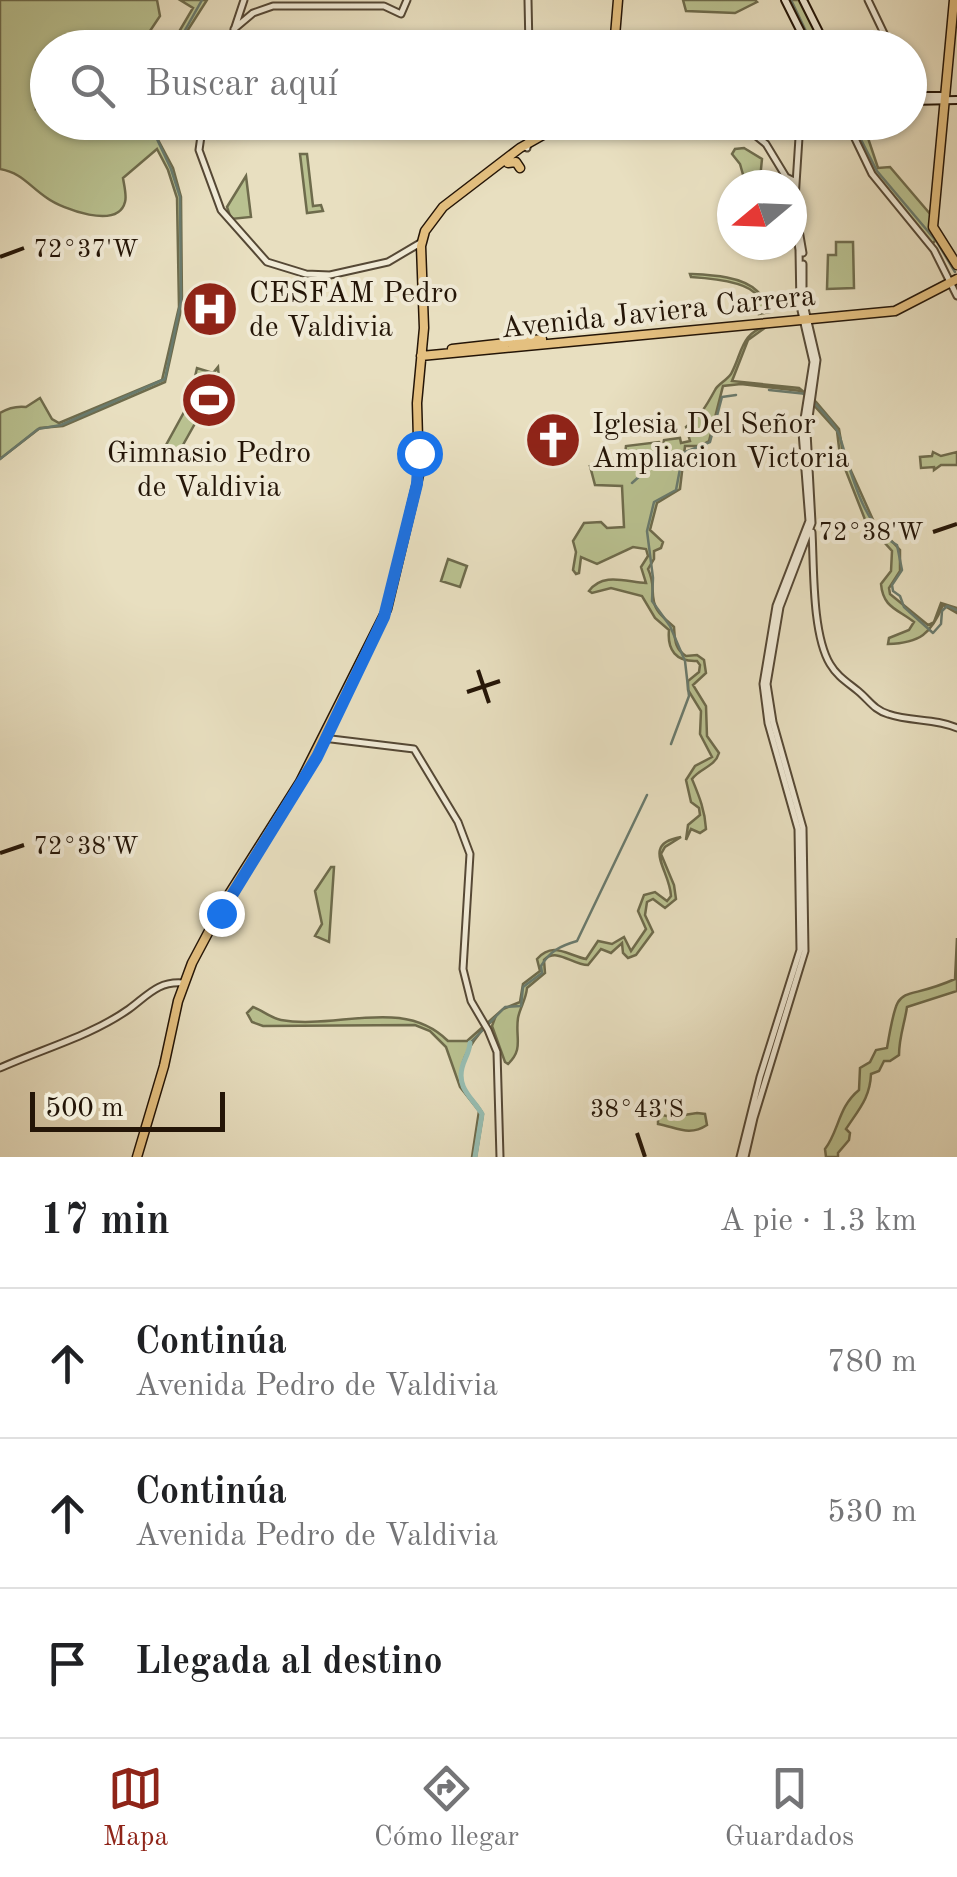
<!DOCTYPE html>
<html lang="es">
<meta charset="utf-8">
<style>
:root{--surface:#fff;--page:#f6f6f6;--text:#202124;--muted:#757577;--line:#e0e0e0;--accent:#8f2418}
body{margin:0;font-family:"Old Standard TT",serif;background:var(--page);color:var(--text)}
.compass{position:absolute;left:717px;top:170px;width:90px;height:90px;border-radius:50%;background:var(--surface);box-shadow:0 2px 8px #0004;rotate:251deg}
.scale{position:absolute;left:30px;bottom:25px;width:195px;box-sizing:border-box;padding-left:10px;border:5px solid #241507;border-top:0;font-size:28px;line-height:35px;white-space:nowrap;color:#241507;-webkit-text-stroke:8px #f0ead6;paint-order:stroke}
.stop{position:absolute;width:30px;height:30px;margin:-22px;border:8px solid #1a73e8;border-radius:50%;background:#fff}
.stop.end{background:#1a73e8;border-color:#fff;box-shadow:0 2px 10px #0008}
.list{margin:0;padding:0;list-style:none}
h2{display:flex;justify-content:space-between;align-items:center;height:130px;margin:0;padding:0 40px;font-size:42px}
h2 small{font-size:32px;font-weight:400;color:var(--muted)}
.list li{display:grid;grid-template-columns:65px 1fr auto;gap:30px;align-items:center;box-sizing:border-box;height:150px;padding:0 40px;border-top:2px solid var(--line)}
.list b{display:block;font-size:38px;white-space:nowrap}
.list p{margin:0;font-size:32px;white-space:nowrap;color:var(--muted)}
.list em{font-size:32px;font-style:normal;color:var(--muted)}
.icon{flex:none;width:55px;height:55px;fill:none;stroke:currentColor;stroke-width:2;stroke-linecap:round;stroke-linejoin:round}
.map{position:relative;flex:none;width:957px;height:1157px;overflow:hidden}
.search{position:absolute;background:var(--surface);box-shadow:0 2px 8px #0004;left:30px;right:30px;top:30px;height:110px;display:flex;align-items:center;gap:25px;box-sizing:border-box;padding:0 35px;border-radius:55px;color:var(--muted);font-size:38px}
.sheet{height:580px;background:var(--surface)}
nav{display:flex;justify-content:space-around;align-items:center;box-sizing:border-box;height:140px;border-top:2px solid var(--line);background:var(--surface);font-size:28px;color:var(--muted)}
nav a{display:grid;justify-items:center;gap:5px}
nav .on{color:var(--accent)}
.map>svg:first-child{display:block}
.green{fill:#b9c190;stroke:#6e6b4c;stroke-width:2.5}
.lines{fill:none;stroke-linecap:round;stroke-linejoin:round}
.stream{stroke:#697a6d;stroke-width:2.5}
.canal{stroke:#97bdb1;stroke-width:5}
.tertiary-casing{stroke:#554835;stroke-width:9}
.secondary-casing{stroke:#241507;stroke-width:10}
.primary-casing{stroke:#241507;stroke-width:11}
.tertiary{stroke:#f0ead6;stroke-width:5}
.secondary{stroke:#f0ead6;stroke-width:6}
.primary{stroke:#e4c080;stroke-width:8}
.route{stroke:#1a73e8;stroke-width:12}
.ticks{fill:none;stroke:#241507;stroke-width:4}
.labels{text-anchor:middle;stroke-width:8;stroke-linejoin:round;paint-order:stroke}
.poi-label{font-size:30px;fill:#241507;stroke:#f0ead6;text-anchor:start}
.street-label{font-size:30px;fill:#241507;stroke:#f0ead6}
.ticks-label{font-size:25px;text-anchor:middle;fill:#241507;stroke:#f0ead6;stroke-width:8;stroke-linejoin:round;paint-order:stroke}
</style>
<div class="map">
<svg width="957" height="1157" viewBox="0 0 957 1157">
<rect width="100%" height="100%" fill="#e8dfc0"/>
<filter id="stains"><feTurbulence type="fractalNoise" baseFrequency=".002" numOctaves="4"/><feColorMatrix values="0 0 0 0 .2 0 0 0 0 .09 0 0 0 0 .02 0 0 0 .5 -.17"/></filter>
<radialGradient id="worn" r=".72"><stop offset=".6" stop-color="#630" stop-opacity="0"/><stop offset="1" stop-color="#630" stop-opacity=".3"/></radialGradient>
<path class="green" d="M 0,0 L 157,0 L 160,16 L 140,46 L 48,48 L 47,62 L 39,63 L 36,109 L 47,108 L 48,122 L 149,123 L 173,168 L 181,197 L 182,305 L 165,382 L 63,426 L 40,428 L 0,459 L 0,413 C 8,408 17,406 26,407 L 40,398 L 52,419 L 59,423 L 162,380 L 179,307 L 177,198 L 168,170 L 157,149 L 123,178 C 124,185 127,196 125,202 C 118,230 62,209 47,198 C 29,186 22,173 0,169 Z
M 180,0 L 207,0 L 177,47 L 170,47 L 193,8 Z
M 683,0 L 755,0 L 757,2 L 735,13 L 686,11 Z
M 787,0 L 801,0 L 825,47 L 811,47 Z
M 849,123 L 863,123 L 878,168 L 890,167 L 931,215 L 937,239 L 931,245 L 875,175 Z
M 744,148 L 762,159 L 760,179 L 746,185 L 740,164 L 732,154 L 735,149 Z
M 300,154 L 307,154 L 313,206 L 321,205 L 323,211 L 307,213 Z
M 246,176 L 251,217 L 231,219 L 227,207 Z
M 836,242 L 853,242 L 854,288 L 827,289 L 828,255 L 836,255 Z
M 690,274 C 711,275 742,276 757,291 C 761,295 764,299 769,301 L 770,312 L 759,314 C 759,310 759,300 757,296 C 749,281 706,278 691,277 Z
M 769,325 L 748,340 L 732,381 L 799,388 L 816,402 L 839,429 L 843,453 L 874,522 L 900,550 L 900,571 L 889,588 L 890,594 L 928,625 L 934,622 L 941,603 L 957,608 L 957,613 L 943,605 C 931,634 920,643 888,644 L 889,638 L 909,630 L 914,622 C 898,609 883,608 881,584 L 891,571 L 892,551 L 866,522 L 840,456 L 837,431 L 801,391 L 741,384 L 723,386 L 709,441 L 700,446 L 685,446 L 680,489 L 657,503 L 650,530 L 663,542 L 661,548 L 654,551 L 654,559 L 648,569 C 655,584 651,589 654,602 C 656,613 667,620 674,627 C 675,639 674,648 686,656 L 697,655 L 704,660 L 706,673 L 693,685 L 706,706 L 707,736 L 719,753 C 715,767 700,768 692,779 C 699,796 705,810 706,829 L 700,833 L 691,829 L 686,840 L 688,825 L 700,815 L 699,808 L 691,802 L 686,780 L 695,766 L 712,757 L 700,734 L 701,711 L 688,690 L 688,681 L 699,672 L 700,665 L 697,661 C 676,662 667,650 669,630 L 655,618 L 642,596 L 611,588 L 592,593 L 589,591 C 603,572 626,582 646,583 L 641,567 L 648,556 L 646,549 L 633,547 L 597,564 L 581,557 L 579,573 L 576,574 L 573,570 L 576,552 L 573,541 L 584,523 L 601,522 L 607,528 L 624,527 L 622,486 L 595,485 L 590,466 L 624,463 L 626,446 L 659,442 L 663,446 L 664,440 L 680,438 L 681,443 L 690,441 L 686,427 C 702,412 703,412 715,390 C 718,384 726,381 731,374 C 743,352 740,333 769,325 Z
M 218,367 L 221,405 L 197,420 L 179,452 L 160,456 L 189,403 L 197,368 L 213,373 Z
M 933,452 L 941,456 L 957,452 L 957,465 L 941,465 L 934,470 L 934,467 L 921,468 L 920,457 L 932,456 Z
M 448,559 L 467,566 L 460,587 L 441,581 Z
M 681,837 L 665,847 L 661,854 L 674,885 L 676,899 L 665,908 L 653,899 L 647,902 L 645,915 L 653,932 L 636,955 L 628,958 L 623,953 L 622,943 L 611,953 L 601,949 L 588,965 C 572,965 557,947 544,960 L 545,973 L 527,988 C 526,1000 520,1007 518,1018 C 515,1038 524,1049 508,1064 L 505,1062 L 492,1026 L 495,1018 C 478,1032 452,1064 464,1088 C 469,1097 478,1104 483,1114 L 476,1157 L 472,1157 L 479,1111 L 460,1087 L 446,1047 L 430,1031 L 415,1025 L 263,1026 L 252,1022 L 247,1013 L 253,1007 C 262,1010 271,1018 281,1020 C 336,1030 403,996 448,1041 L 467,1041 L 503,1009 L 520,1002 L 523,984 L 540,971 L 537,959 C 553,941 567,955 586,959 L 598,941 L 612,944 L 624,937 L 631,951 L 646,929 L 638,911 L 644,895 L 655,892 L 667,901 L 671,896 C 670,870 640,844 681,837 Z
M 331,867 L 334,867 L 329,942 L 315,936 L 322,924 L 315,891 Z
M 957,938 L 957,991 L 907,1007 C 905,1022 899,1037 899,1055 L 890,1061 L 884,1061 L 879,1071 L 871,1074 C 870,1098 859,1109 846,1129 L 850,1133 L 849,1140 L 838,1153 L 838,1157 L 826,1157 L 825,1149 C 839,1131 838,1107 859,1090 L 860,1068 L 870,1062 L 876,1050 L 887,1048 C 899,976 897,1005 955,979 Z
M 697,1113 L 705,1114 L 707,1125 C 689,1137 676,1127 658,1124 L 658,1114 L 671,1117 Z"/>
<g class="lines">
<path class="stream" d="M 791,0 L 814,48
M 175,48 L 202,0
M 852,122 L 877,171 L 937,242 L 955,272
M 769,390 L 807,394
M 812,400 C 821,411 836,424 840,437 C 851,472 863,527 897,545 L 902,570 L 892,585 L 893,591 L 900,596 L 904,607 L 933,633 L 941,624 L 942,611 L 947,606 L 957,610
M 0,459 L 38,429 L 61,425 L 165,379 L 181,301 L 180,197 L 171,169 L 149,122
M 644,465 L 665,464
M 668,465 L 681,454
M 632,483 L 651,466
M 671,744 L 689,696 L 685,661 L 670,626 L 652,601 L 653,578 L 647,531 L 654,502 L 676,490 L 683,453 L 710,442 L 722,397 L 736,395
M 470,1043 L 505,1007 L 521,1006 L 523,987 L 542,973 L 541,966 C 550,951 560,946 577,941 L 647,795"/>
<path class="canal" d="M 470,1043 C 469,1054 464,1059 462,1068 C 457,1089 473,1098 482,1114 L 475,1157"/>
<g class="tertiary-casing">
<path id="tertiary" d="M 528,0 L 529,48
M 868,0 L 891,48
M 234,29 L 253,13 L 273,6 L 384,6 L 401,14 L 407,0
M 228,48 L 244,0
M 203,122 L 199,150 L 221,210 L 267,262 L 306,274 L 330,275 L 388,262 L 422,242
M 739,122 L 766,144 L 786,177 L 796,182
M 847,122 L 872,174 L 934,250 L 957,296
M 527,148 L 531,122
M 799,230 L 803,253
M 812,532 C 814,567 812,634 830,664 C 837,676 847,682 858,691 C 869,700 874,710 888,714 C 911,722 935,718 957,728
M 323,738 L 414,749 L 458,822 L 470,854 L 463,969 L 471,1001 L 488,1030 L 497,1052 L 500,1157
M 0,1068 C 42,1049 91,1036 129,1009 C 148,995 158,981 183,983
M 740,1157 L 760,1077 L 800,950 L 798,829 L 768,723 L 763,684 L 776,606 L 809,521 L 802,432 L 813,362 L 800,306 L 799,250 L 794,215 L 800,122
M 745,1157 L 754,1118 L 805,951 L 803,828 L 773,722 L 767,684 L 780,607 L 812,523 L 807,432 L 817,360 L 803,300 L 803,264"/>
</g>
<g class="secondary-casing">
<path id="secondary" d="M 785,0 L 809,48
M 803,0 L 827,48
M 910,96 L 941,96
M 910,101 L 957,100"/>
</g>
<g class="primary-casing">
<path id="primary" d="M 954,0 L 933,227 L 957,265
M 614,48 L 618,0
M 508,163 L 516,162 L 520,168
M 452,349 L 542,339
M 421,356 L 895,311 L 957,279
M 137,1157 L 164,1066 L 178,1001 L 192,963 L 226,899 L 300,782 L 387,609 L 419,475 L 417,403 L 424,328 L 421,246 L 425,231 L 443,207 L 520,148 L 566,122"/>
</g>
<use href="#tertiary" class="tertiary"/>
<use href="#secondary" class="secondary"/>
<use href="#primary" class="primary"/>
</g>
<g class="lines">
<path class="route" d="M 221,913 L 317,757 L 384,617 L 417,484 L 419,453"/>
</g>
<path class="ticks" d="M 0,257 L 24,248M 933,532 L 957,524M 478,670 L 489,703M 467,692 L 500,681M 0,853 L 24,845M 637,1133 L 645,1157"/>
<defs>
<g id="hospital-disc" transform="scale(2.875)"><circle r="9.5" fill="#8f2418" stroke="#f0ead6"/><path d="M-5-5h3v3.5h4V-5h3V5h-3V1.5h-4V5h-3Z" fill="#fff"/></g>
<g id="stadium-disc" transform="scale(2.875)"><circle r="9.5" fill="#8f2418" stroke="#f0ead6"/><path d="M0-5a6.5 5 0 1 0 0 10a6.5 5 0 1 0 0-10ZM-3.5-1.8h7v3.6h-7Z" fill="#fff"/></g>
<g id="church-disc" transform="scale(2.875)"><circle r="9.5" fill="#8f2418" stroke="#f0ead6"/><path d="M-1.2-6h2.4v3.5h3.3v2.4h-3.3V6h-2.4V-.1h-3.3v-2.4h3.3Z" fill="#fff"/></g>
</defs>
<g fill-rule="evenodd">
<use href="#hospital-disc" x="210" y="309"/>
<use href="#stadium-disc" x="209" y="400"/>
<use href="#church-disc" x="553" y="440"/>
</g>
<g class="labels">
<g class="poi-label">
<text x="249" y="302">CESFAM Pedro<tspan x="249" dy="34">de Valdivia</tspan></text>
<text x="592" y="433">Iglesia Del Señor<tspan x="592" dy="34">Ampliacion Victoria</tspan></text>
<text x="209" y="462" text-anchor="middle">Gimnasio Pedro<tspan x="209" dy="34">de Valdivia</tspan></text>
</g>
<g class="street-label">
<text transform="translate(658 311) rotate(-6)" y="10">Avenida Javiera Carrera</text>
</g>
</g>
<g class="ticks-label">
<text x="86" y="257">72°37'W</text>
<text x="871" y="540">72°38'W</text>
<text x="86" y="854">72°38'W</text>
<text x="637" y="1117">38°43'S</text>
</g>
<rect width="100%" height="100%" filter="url(#stains)"/>
<rect width="100%" height="100%" fill="url(#worn)"/>
</svg>
<svg class="compass" viewBox="-18 -18 36 36"><path d="M0-13l5 13h-10z" fill="#e53935"/><path d="M0 13l5-13h-10z" fill="#757577"/></svg>
<div class="scale">500 m</div>
<div class="stop" style="left:419px;top:453px"></div>
<div class="stop end" style="left:221px;top:913px"></div>
<div class="search"><svg class="icon" aria-label="search" viewBox="0 0 24 24"><circle cx="10" cy="10" r="6"/><path d="M15 15l6 6"/></svg>Buscar aquí</div>
</div>
<section class="sheet">
<h2>17 min<small>A pie · 1.3 km</small></h2>
<ul class="list">
<li><svg class="icon" aria-label="ahead" viewBox="0 0 24 24"><path d="M12 20V5M6 11l6-6 6 6"/></svg><div><b>Continúa</b><p>Avenida Pedro de Valdivia</p></div><em>780 m</em></li>
<li><svg class="icon" aria-label="ahead" viewBox="0 0 24 24"><path d="M12 20V5M6 11l6-6 6 6"/></svg><div><b>Continúa</b><p>Avenida Pedro de Valdivia</p></div><em>530 m</em></li>
<li><svg class="icon" aria-label="arrive" viewBox="0 0 24 24"><path d="M6 21V4h12l-3 4 3 4H6"/></svg><div><b>Llegada al destino</b></div></li>
</ul>
</section>
<nav>
<a class="on"><svg class="icon" aria-label="map" viewBox="0 0 24 24"><path d="M3 6l6-2 6 2 6-2v14l-6 2-6-2-6 2zM9 4v14M15 6v14"/></svg>Mapa</a>
<a><svg class="icon" aria-label="directions" viewBox="0 0 24 24"><path d="M12 3l9 9-9 9-9-9zM9 14v-3h6M13 9l2 2-2 2"/></svg>Cómo llegar</a>
<a><svg class="icon" aria-label="saved" viewBox="0 0 24 24"><path d="M7 4h10v16l-5-4-5 4z"/></svg>Guardados</a>
</nav>
